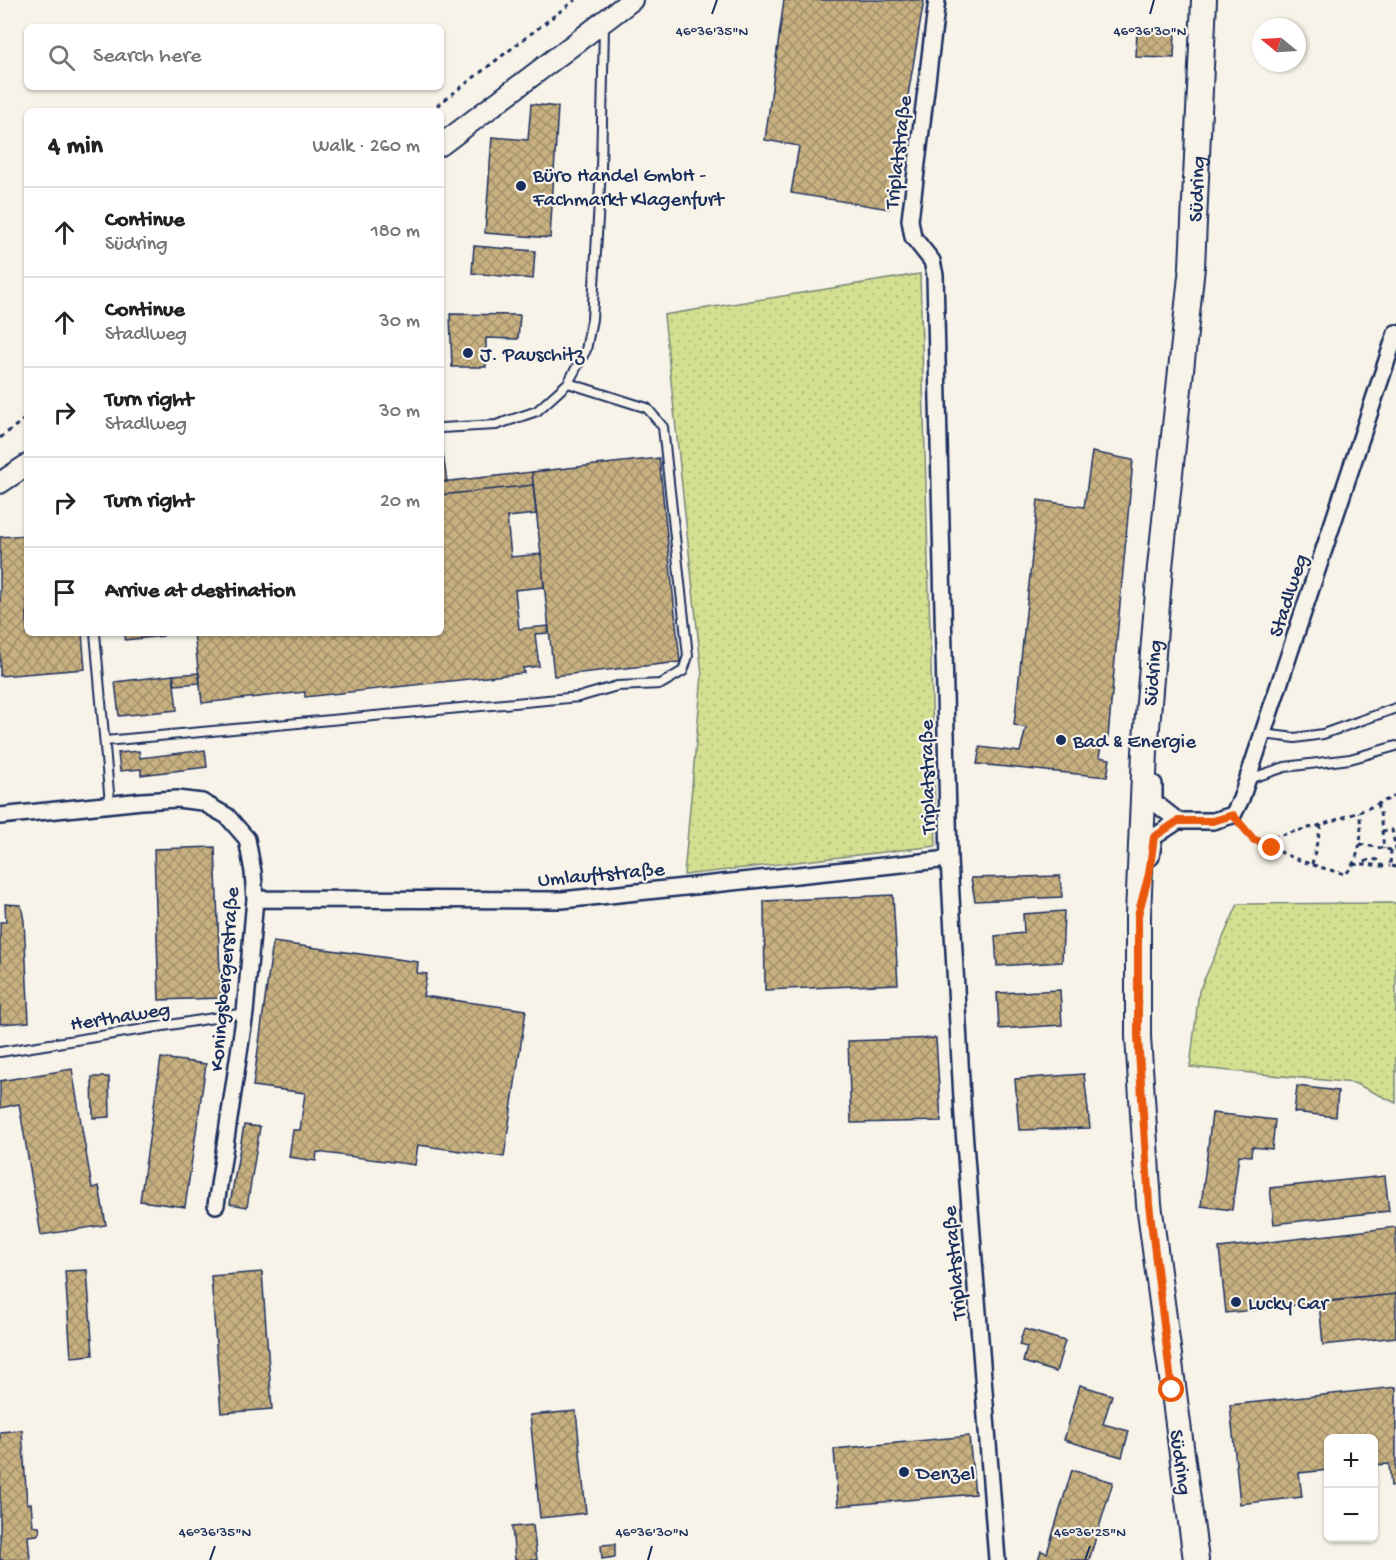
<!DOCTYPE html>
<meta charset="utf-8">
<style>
:root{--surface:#fff;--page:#f2f2f2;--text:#222;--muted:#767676;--line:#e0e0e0}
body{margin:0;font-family:"Gochi Hand",sans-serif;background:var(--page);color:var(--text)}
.controls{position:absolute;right:18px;bottom:18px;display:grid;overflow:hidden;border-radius:9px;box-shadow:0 2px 4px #0004}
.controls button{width:54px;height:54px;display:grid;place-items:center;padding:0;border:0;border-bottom:2px solid var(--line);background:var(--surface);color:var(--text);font:30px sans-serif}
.compass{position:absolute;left:1252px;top:18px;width:54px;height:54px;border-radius:50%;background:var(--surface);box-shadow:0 2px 4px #0004;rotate:288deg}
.stop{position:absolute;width:18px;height:18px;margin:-14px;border:4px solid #ea580c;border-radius:50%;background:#fff}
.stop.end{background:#ea580c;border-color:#fff;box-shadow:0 2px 6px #0008}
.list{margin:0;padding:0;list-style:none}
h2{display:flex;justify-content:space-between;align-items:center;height:78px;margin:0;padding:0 24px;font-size:26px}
h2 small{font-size:20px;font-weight:400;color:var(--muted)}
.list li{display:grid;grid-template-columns:39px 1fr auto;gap:18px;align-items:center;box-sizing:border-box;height:90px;padding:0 24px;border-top:2px solid var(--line)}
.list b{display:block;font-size:22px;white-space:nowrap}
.list p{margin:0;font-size:20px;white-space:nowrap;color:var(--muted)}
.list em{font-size:20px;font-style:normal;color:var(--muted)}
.icon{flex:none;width:33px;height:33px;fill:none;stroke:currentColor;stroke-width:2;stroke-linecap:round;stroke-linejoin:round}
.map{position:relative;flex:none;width:1396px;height:1560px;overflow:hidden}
.search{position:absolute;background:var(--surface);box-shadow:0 2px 4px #0004;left:24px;top:24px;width:420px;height:66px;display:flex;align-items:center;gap:15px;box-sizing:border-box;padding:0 21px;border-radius:9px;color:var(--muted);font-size:22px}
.panel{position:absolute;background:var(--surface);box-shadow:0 2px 4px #0004;left:24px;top:108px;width:420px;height:528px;border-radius:9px}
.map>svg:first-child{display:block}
.grass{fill:url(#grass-dots);stroke:#788778;stroke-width:1.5}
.building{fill:url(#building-cross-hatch);stroke:#1b2f5e;stroke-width:1.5}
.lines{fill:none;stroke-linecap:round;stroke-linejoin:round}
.service-casing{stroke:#1b2f5e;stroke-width:12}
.minor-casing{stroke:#1b2f5e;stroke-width:20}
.tertiary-casing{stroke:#1b2f5e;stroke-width:24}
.primary-casing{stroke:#1b2f5e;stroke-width:28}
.path{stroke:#1b2f5e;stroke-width:3;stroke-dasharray:4.5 4.5;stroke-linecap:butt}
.service{stroke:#f7f3e8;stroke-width:8}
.minor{stroke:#f7f3e8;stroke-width:15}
.tertiary{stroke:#f7f3e8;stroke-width:20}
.primary{stroke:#f7f3e8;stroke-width:24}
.route{stroke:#ea580c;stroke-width:8}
.ticks{fill:none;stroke:#1b2f5e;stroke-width:2}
.poi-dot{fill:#1b2f5e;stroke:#f7f3e8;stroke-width:2}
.labels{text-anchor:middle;stroke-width:4.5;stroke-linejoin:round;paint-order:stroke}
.street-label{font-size:21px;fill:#1b2f5e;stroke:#f7f3e8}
.poi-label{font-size:21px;fill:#1b2f5e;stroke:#f7f3e8;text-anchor:start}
.ticks-label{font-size:15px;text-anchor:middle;fill:#1b2f5e;stroke:#f7f3e8;stroke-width:4.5;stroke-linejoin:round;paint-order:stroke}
</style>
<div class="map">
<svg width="1396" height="1560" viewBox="0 0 1396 1560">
<defs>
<pattern id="grass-dots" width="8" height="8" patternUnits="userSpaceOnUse" patternTransform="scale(1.5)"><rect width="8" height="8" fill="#d4df91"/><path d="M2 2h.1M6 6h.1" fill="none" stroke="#b5c07f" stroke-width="1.8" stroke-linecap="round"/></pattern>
<pattern id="building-cross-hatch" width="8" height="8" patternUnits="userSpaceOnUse" patternTransform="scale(1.5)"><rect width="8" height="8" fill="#c8b080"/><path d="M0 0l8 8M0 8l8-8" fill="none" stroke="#a2906c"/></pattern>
</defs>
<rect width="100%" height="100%" fill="#f7f3e8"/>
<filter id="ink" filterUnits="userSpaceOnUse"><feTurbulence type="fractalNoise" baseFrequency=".0167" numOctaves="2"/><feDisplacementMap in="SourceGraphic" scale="12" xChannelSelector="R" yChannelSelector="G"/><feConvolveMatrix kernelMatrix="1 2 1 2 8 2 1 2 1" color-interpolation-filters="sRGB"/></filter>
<g filter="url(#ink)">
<path class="grass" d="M 920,274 L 936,846 L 684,875 L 702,675 L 664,315 Z
M 1396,903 L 1396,1103 L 1354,1083 L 1190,1067 L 1199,991 L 1238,904 Z"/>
<path class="building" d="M 784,0 L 924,0 L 889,209 L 791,193 L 799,146 L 765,140 Z
M 1137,28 L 1175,30 L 1174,58 L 1136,57 Z
M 531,104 L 558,107 L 550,238 L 485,233 L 492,137 L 528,140 Z
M 474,246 L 535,251 L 533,279 L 472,273 Z
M 450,314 L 520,315 L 518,339 L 486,338 L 486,367 L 452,367 Z
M 441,440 L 447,482 L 441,482 Z
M 1092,452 L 1133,460 L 1108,737 L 1103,737 L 1099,757 L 1110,759 L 1107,777 L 977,764 L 980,747 L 1020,752 L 1026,728 L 1014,725 L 1038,500 L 1084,507 Z
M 659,458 L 680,662 L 554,676 L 532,472 Z
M 532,472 L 533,485 L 441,495 L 441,482 Z
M 533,485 L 536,514 L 507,517 L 511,557 L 541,554 L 544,587 L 515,590 L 519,629 L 548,626 L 549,633 L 535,634 L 539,666 L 523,668 L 524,673 L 305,697 L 305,692 L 202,703 L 194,633 L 441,633 L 441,495 Z
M 27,535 L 27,633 L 82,633 L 85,669 L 0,676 L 0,537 Z
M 125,633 L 162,633 L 163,636 L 125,640 Z
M 199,673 L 200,683 L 175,685 L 173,675 Z
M 173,675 L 177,710 L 119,716 L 115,682 Z
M 205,750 L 207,767 L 141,775 L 141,769 L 120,771 L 118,753 L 139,751 L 140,758 Z
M 215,847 L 221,998 L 159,1000 L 154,849 Z
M 1060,876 L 1062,897 L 975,901 L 971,878 Z
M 893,895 L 898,984 L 765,990 L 764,901 Z
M 5,904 L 21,905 L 24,921 L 29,1022 L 0,1024 L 0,922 L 6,922 Z
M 1064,911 L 1062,962 L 997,966 L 995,936 L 1024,933 L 1023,914 Z
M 273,942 L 418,962 L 417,973 L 427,974 L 423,996 L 526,1010 L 504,1157 L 418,1145 L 415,1165 L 317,1152 L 316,1161 L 289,1157 L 293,1130 L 300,1130 L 305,1093 L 253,1086 Z
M 1060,990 L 1062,1025 L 999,1029 L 997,993 Z
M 936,1038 L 941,1121 L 851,1123 L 848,1041 Z
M 161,1058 L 206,1064 L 185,1207 L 140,1201 Z
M 72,1069 L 92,1188 L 99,1186 L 106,1225 L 41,1235 L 19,1104 L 0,1108 L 0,1081 Z
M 1084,1074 L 1090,1128 L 1019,1130 L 1015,1079 Z
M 92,1077 L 109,1077 L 110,1117 L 93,1118 Z
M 1297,1086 L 1338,1091 L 1336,1117 L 1294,1112 Z
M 1212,1113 L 1275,1120 L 1272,1149 L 1252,1147 L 1251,1156 L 1239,1155 L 1232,1210 L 1201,1206 Z
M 244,1125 L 260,1127 L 247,1207 L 230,1204 Z
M 1385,1176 L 1389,1211 L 1274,1224 L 1270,1188 Z
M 1396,1227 L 1396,1294 L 1226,1313 L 1219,1248 Z
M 87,1270 L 93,1355 L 71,1357 L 65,1271 Z
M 262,1272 L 272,1409 L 221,1413 L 211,1276 Z
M 1396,1294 L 1396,1337 L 1323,1345 L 1319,1302 Z
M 1024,1329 L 1065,1341 L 1056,1372 L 1023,1362 L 1027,1347 L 1019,1345 Z
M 1080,1385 L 1112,1395 L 1103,1424 L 1129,1431 L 1122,1457 L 1064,1440 Z
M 1396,1387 L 1396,1485 L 1391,1486 L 1389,1464 L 1374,1465 L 1374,1438 L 1328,1438 L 1328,1470 L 1299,1473 L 1302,1497 L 1240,1504 L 1230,1405 Z
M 576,1411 L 586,1513 L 540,1518 L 530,1415 Z
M 22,1430 L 27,1504 L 31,1503 L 33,1526 L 39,1527 L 40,1532 L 37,1535 L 28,1536 L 30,1560 L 0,1560 L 0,1432 Z
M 969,1436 L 975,1494 L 838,1506 L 834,1449 Z
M 1072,1470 L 1113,1482 L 1089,1560 L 1038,1560 L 1041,1551 L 1047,1553 Z
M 533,1525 L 537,1560 L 515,1560 L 512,1527 Z
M 615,1544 L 615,1557 L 602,1559 L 601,1545 Z"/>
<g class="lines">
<g class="service-casing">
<path id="service" d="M 441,428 L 496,425 L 537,411 L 568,383 L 586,350 L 592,319 L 601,169 L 604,26
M 95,633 L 110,804
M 1263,734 L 1295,738 L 1323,734 L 1396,708
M 105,741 L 579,697 L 617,686 L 661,684 L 683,671 L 688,656 L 663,427 L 647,408 L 568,383
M 1249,779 L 1285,767 L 1350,759 L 1396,746
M 0,1052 L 245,1013"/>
</g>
<g class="minor-casing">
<path id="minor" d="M 937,0 L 910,220 L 913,237 L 932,261 L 935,275 L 949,859 L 963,1117 L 997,1560
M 1154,784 L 1154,802 L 1178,821
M 0,816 L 142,801 L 177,799 L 202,802 L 227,816 L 247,839 L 253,872 L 255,899 L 245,1013 L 216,1205
M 1151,857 L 1154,837 L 1178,821 L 1213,821 L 1233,815 L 1241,799 L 1396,333
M 255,899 L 562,900 L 949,859"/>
</g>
<g class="tertiary-casing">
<path id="tertiary" d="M 441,145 L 632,0
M 0,483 L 27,465"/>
</g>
<g class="primary-casing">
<g id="primary">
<path id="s1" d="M 1196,1560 L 1149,1204 L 1138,1037 L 1138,915 L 1145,752 L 1160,567 L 1192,267 L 1204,0"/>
</g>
</g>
<path class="path" d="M 430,111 L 575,0
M 0,438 L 27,417
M 1377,804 L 1380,812 L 1384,849
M 1244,828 L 1254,840 L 1264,842 L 1273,837 L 1321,825 L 1359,812 L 1396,796
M 1382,831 L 1392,830 L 1396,850
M 1264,842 C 1281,856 1323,869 1346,874 C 1361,856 1363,834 1359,812
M 1360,844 L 1391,850 L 1396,850
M 1391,850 L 1390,866 L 1396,867
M 1365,862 C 1372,858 1380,858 1382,867
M 1312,864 L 1321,825
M 1353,865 C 1368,862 1376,867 1390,866"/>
<use href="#service" class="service"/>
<use href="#minor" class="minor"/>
<use href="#tertiary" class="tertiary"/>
<use href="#primary" class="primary"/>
</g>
</g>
<g class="lines" filter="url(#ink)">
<path class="route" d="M 1172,1390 L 1149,1204 L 1138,1037 L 1138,915 L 1149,874 L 1154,837 L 1178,821 L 1213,821 L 1233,815 L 1254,840 L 1264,842 L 1272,848"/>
</g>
<path class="ticks" d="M 712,14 L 717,0M 1150,14 L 1154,0M 210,1560 L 215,1546M 648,1560 L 652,1546M 1085,1560 L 1090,1546"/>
<g class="poi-dot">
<circle cx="521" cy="186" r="6"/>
<circle cx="468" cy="353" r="6"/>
<circle cx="1061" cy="740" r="6"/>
<circle cx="1236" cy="1302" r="6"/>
<circle cx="904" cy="1472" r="6"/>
</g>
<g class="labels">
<g class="street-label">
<text transform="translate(897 152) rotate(-83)" y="7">Triplatstraße</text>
<text dy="7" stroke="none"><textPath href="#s1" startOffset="1377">Südring</textPath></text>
<text transform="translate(1287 595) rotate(-72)" y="7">Stadlweg</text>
<text dy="7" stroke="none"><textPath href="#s1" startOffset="891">Südring</textPath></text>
<text transform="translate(926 777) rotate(-91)" y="7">Triplatstraße</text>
<text transform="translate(601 873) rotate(-5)" y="7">Umlauftstraße</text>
<text transform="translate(223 979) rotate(-85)" y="7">Koningsbergerstraße</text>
<text transform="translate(120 1015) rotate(-9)" y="7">Herthaweg</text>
<text transform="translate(953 1263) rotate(-95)" y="7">Triplatstraße</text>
<text transform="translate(1182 1462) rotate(82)" y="7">Südring</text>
</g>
<g class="poi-label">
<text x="533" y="181">Büro Handel GmbH -<tspan x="533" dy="24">Fachmarkt Klagenfurt</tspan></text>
<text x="480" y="360">J. Pauschitz</text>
<text x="1073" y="747">Bad &amp; Energie</text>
<text x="1248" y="1309">Lucky Car</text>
<text x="916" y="1479">Denzel</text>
</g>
</g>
<g class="ticks-label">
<text x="712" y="35">46°36'35"N</text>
<text x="1150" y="35">46°36'30"N</text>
<text x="215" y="1536">46°36'35"N</text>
<text x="652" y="1536">46°36'30"N</text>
<text x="1090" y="1536">46°36'25"N</text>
</g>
</svg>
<div class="controls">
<button>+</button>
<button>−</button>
</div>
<svg class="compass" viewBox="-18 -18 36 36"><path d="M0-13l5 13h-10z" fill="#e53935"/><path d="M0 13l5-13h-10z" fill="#767676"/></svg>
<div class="stop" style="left:1172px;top:1390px"></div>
<div class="stop end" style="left:1272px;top:848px"></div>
<div class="search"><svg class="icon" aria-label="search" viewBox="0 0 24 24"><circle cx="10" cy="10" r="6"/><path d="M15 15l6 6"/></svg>Search here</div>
<section class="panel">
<h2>4 min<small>Walk · 260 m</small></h2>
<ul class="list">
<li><svg class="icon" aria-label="ahead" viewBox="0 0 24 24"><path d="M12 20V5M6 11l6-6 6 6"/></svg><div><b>Continue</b><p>Südring</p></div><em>180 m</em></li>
<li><svg class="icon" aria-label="ahead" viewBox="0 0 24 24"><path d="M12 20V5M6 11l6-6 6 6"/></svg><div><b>Continue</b><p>Stadlweg</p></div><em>30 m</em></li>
<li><svg class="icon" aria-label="right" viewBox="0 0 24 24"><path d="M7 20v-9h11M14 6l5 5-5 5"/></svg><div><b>Turn right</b><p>Stadlweg</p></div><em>30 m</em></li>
<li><svg class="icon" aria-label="right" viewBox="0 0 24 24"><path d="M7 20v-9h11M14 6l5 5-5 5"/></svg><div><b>Turn right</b></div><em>20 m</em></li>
<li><svg class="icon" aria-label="arrive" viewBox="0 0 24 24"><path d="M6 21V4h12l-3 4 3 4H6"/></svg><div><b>Arrive at destination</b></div></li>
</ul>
</section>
</div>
